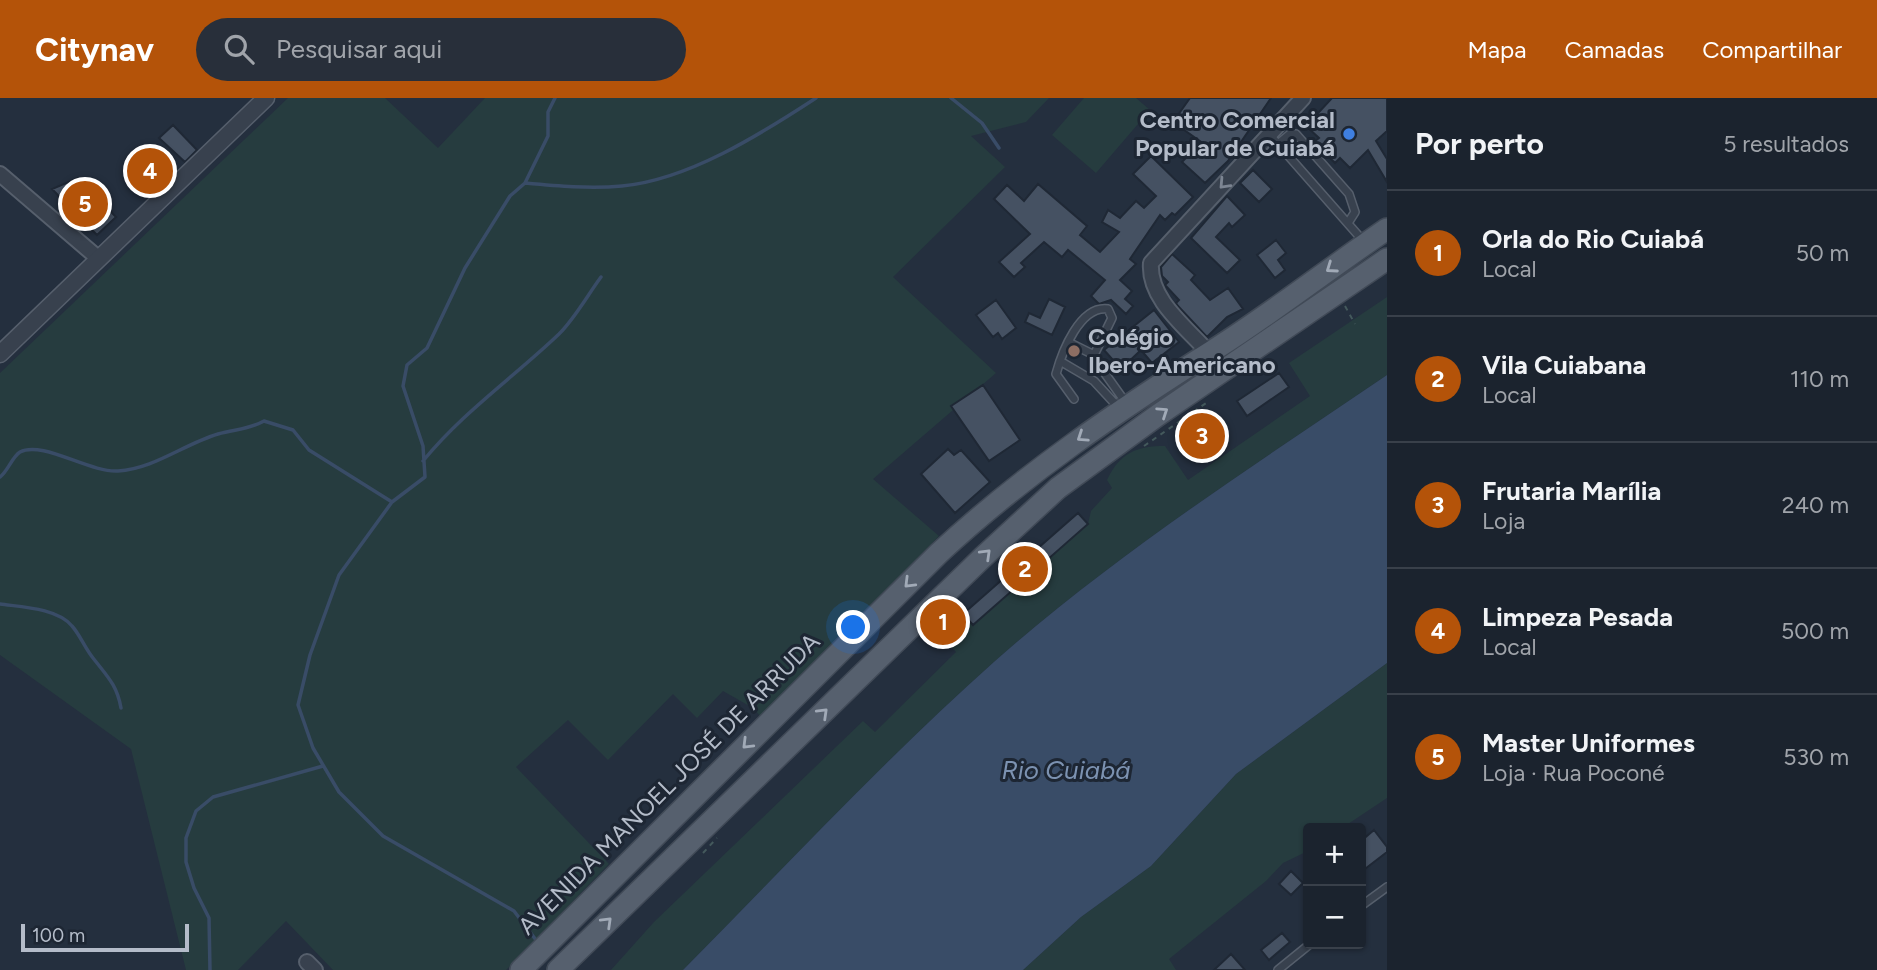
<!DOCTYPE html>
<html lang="pt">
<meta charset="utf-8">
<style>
:root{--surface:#1b232e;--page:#282f3a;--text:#f1f3f6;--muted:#a0a4aa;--line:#39404a;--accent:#b45309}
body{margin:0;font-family:Figtree,sans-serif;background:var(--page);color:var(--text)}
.controls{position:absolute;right:21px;bottom:21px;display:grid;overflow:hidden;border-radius:7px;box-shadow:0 2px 5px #0004}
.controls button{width:63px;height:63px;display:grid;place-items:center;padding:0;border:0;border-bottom:2px solid var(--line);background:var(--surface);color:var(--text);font:35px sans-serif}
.scale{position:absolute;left:21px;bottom:18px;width:168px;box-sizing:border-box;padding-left:7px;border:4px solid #b4bcc9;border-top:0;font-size:19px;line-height:24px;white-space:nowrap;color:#b4bcc9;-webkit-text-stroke:5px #1d2633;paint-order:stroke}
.you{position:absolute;left:854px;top:530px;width:24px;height:24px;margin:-18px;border:5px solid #fff;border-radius:50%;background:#1a73e8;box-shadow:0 0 0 10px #1a73e833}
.badge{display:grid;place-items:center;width:46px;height:46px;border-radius:50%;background:var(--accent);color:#fff;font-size:23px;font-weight:700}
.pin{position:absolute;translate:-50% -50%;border:4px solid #fff;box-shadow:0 2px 7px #0006}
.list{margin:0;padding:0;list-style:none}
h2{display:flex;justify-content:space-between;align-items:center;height:91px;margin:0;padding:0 28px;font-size:30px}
h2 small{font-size:23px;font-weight:400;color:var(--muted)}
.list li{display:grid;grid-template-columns:46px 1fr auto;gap:21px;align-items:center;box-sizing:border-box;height:126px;padding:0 28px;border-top:2px solid var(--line)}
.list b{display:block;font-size:26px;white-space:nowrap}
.list p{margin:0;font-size:23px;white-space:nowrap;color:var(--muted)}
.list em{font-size:23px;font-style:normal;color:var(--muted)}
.icon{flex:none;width:38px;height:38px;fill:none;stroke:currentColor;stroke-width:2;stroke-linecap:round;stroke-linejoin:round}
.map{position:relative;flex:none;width:1387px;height:872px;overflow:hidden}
header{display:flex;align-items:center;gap:42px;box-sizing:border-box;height:98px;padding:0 35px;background:var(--accent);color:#fff}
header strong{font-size:33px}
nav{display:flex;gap:38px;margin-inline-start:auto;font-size:24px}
.search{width:490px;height:63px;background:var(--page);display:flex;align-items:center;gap:18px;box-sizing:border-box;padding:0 24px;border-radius:38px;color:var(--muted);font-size:26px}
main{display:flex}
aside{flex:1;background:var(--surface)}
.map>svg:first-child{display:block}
.green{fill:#263c3f}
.water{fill:#394c67}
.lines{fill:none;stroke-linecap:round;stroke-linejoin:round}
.stream{stroke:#394c67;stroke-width:3.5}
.building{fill:#455162;stroke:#1f2835;stroke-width:2}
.service-casing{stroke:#565f6c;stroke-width:10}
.minor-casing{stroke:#565f6c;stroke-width:18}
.tertiary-casing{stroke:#565f6c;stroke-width:19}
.primary-casing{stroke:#414a57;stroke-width:24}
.path{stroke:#44595c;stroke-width:2;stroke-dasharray:5 5;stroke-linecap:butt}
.service{stroke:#38414e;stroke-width:7}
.minor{stroke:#38414e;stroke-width:14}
.tertiary{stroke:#38414e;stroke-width:16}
.primary{stroke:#56606e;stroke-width:21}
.oneway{stroke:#7c8592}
.oneway2{stroke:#a1aab7}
.shop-dot{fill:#3f7fe0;stroke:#1d2633;stroke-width:2.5}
.education-dot{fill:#8d6e63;stroke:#1d2633;stroke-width:2.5}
.labels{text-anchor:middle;stroke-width:6;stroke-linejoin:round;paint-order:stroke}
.poi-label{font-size:24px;font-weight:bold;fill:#b4bcc9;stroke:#1d2633;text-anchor:end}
.street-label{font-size:24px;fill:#b4bcc9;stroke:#1d2633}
.water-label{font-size:26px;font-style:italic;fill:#7c92b1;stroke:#1d2633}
</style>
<header>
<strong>Citynav</strong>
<div class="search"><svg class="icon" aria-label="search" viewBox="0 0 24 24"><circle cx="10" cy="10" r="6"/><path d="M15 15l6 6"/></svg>Pesquisar aqui</div>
<nav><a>Mapa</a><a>Camadas</a><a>Compartilhar</a></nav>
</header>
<main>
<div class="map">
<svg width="1387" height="872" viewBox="0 0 1387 872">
<rect width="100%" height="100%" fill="#242f3e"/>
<path class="green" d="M 288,0 L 385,0 L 438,50 L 485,0 L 1049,0 L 1026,24 L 971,38 L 1005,69 L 893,179 L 996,275 L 873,381 L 939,438 L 762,620 L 753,610 L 723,593 L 697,620 L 673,596 L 608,662 L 568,622 L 516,669 L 609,766 L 506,872 L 333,872 L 286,823 L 238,872 L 186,872 L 131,651 L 0,557 L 0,275 Z
M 1084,0 L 1136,0 L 1150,12 L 1096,75 L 1052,37 Z
M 1387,199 L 1387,277 C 1253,368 1116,456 995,563 C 886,660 786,768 683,872 L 611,872 L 654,824 L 863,623 L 875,634 L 956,554 L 945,542 L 967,521 L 973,527 L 1088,426 L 1091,413 L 1112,390 L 1107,382 C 1120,355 1136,348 1165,348 L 1188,382 L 1310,298 L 1289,265 Z
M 1387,565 L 1387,700 L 1342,730 L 1308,730 L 1308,753 L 1283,765 L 1266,783 L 1169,861 L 1176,872 L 1023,872 L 1081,819 L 1151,768 L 1236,676 Z"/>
<path class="water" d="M 1387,277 L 1387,565 L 1236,676 L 1151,768 L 1081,819 L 1023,872 L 683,872 C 786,768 886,660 995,563 C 1116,456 1253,368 1387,277 Z"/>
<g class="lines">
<path class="stream" d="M 951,0 L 982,25 L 999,50
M 525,85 L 548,38 L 548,14 L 555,0
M 423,363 C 463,314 514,279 559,236 C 575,220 587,198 601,179
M 0,379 C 8,373 12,359 20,354 C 42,342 90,375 118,373 C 154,371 184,346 218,336 C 235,331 248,332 264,323 L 293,332 L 309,352 L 392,404
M 0,506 C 21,509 57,510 72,528 C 80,537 85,550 93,560 C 107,578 117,587 121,610
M 536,842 L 514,813 L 383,738 L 339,694 L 313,650 L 298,607 L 310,557 L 339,477 L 392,404 L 425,379 L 423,348 L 403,288 L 407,267 L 427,250 L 465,170 L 510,98 L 525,85 C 557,88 590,91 622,88 C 688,82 761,36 816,0
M 210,872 L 209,820 L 194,790 L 186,764 L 186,740 L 196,713 L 213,699 L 323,668"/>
</g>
<path class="building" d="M 1190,0 L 1271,0 L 1228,63 L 1205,85 L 1182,64 L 1201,44 L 1173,24 Z
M 1332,0 L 1387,0 L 1387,33 L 1376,43 L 1387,61 L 1387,84 L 1368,52 L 1350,70 L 1340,60 L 1335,65 L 1314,44 L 1319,40 L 1306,28 Z
M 173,27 L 197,52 L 185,64 L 159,40 Z
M 1151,58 L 1193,99 L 1175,117 L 1172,115 L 1165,122 L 1160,117 L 1130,161 L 1136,166 L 1120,182 L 1132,193 L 1125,201 L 1133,208 L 1126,216 L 1111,202 L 1099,206 L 1091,198 L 1105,182 L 1068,152 L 1062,159 L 1044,144 L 1021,165 L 1025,169 L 1014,179 L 999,164 L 1030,136 L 994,101 L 1007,87 L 1024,103 L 1038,86 L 1087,128 L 1080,137 L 1100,154 L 1119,134 L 1102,124 L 1108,112 L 1120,120 L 1136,103 L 1144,110 L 1156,98 L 1133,76 Z
M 146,59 L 163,78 L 153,86 L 137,68 Z
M 1253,72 L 1272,91 L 1259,104 L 1240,85 Z
M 78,80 L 116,119 L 97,137 L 52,91 Z
M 1227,98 L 1245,117 L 1232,129 L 1229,125 L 1216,139 L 1240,162 L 1227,175 L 1191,140 Z
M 1276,142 L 1286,155 L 1278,162 L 1285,172 L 1275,180 L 1257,157 Z
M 1172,156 L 1195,177 L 1191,182 L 1210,202 L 1228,190 L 1243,211 L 1227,219 L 1207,239 L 1178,208 L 1176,205 L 1179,202 L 1165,187 L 1168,184 L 1162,178 L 1161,169 Z
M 1049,201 L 1065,209 L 1052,237 L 1025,224 L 1029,215 L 1040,220 Z
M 996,202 L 1016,230 L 1002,241 L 998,235 L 993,239 L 976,217 Z
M 1154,212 L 1179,244 L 1152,265 L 1141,252 L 1121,271 L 1104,252 Z
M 1279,275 L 1289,289 L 1247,318 L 1237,303 Z
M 983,287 L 1020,342 L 989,363 L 951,308 Z
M 1209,323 L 1219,337 L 1195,354 L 1185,339 Z
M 948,351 L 954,357 L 961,352 L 990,384 L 955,415 L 921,376 Z
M 1078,415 L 1088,426 L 973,527 L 963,516 Z
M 1374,732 L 1387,749 L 1387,754 L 1361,774 L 1361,743 Z
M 1291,773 L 1303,785 L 1291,797 L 1279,786 Z
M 1282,835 L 1290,844 L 1269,862 L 1261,852 Z
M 1231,856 L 1245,872 L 1214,872 Z"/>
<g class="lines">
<g class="service-casing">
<path id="service" d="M 1270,37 L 1365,145
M 1278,46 L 1290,36 L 1296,36 L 1349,96 L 1355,114 L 1348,125
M 1068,244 L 1094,257
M 1060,263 L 1094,283 L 1119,310
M 1074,301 L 1056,276 C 1062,254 1080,207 1108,211 L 1112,220 L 1094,257 L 1096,263 L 1126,305
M 1361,808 L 1387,789
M 1278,872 L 1310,846"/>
</g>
<g class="minor-casing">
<path id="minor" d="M 0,76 L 98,160
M 1209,255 C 1186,229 1148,201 1151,165 L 1303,0
M 307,864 L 315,872"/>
</g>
<g class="tertiary-casing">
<path id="tertiary" d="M 0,256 L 266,0"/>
</g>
<g class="primary-casing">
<path id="primary" d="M 521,872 L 939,455 C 1024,376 1119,312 1217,250 C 1275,213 1330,170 1387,131
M 558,872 L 983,459 L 1058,390 L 1158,317 L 1387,161"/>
</g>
<path class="path" d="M 1345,208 L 1355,226
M 1144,348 L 1209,303
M 703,755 L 717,740"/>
<use href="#service" class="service"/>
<use href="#minor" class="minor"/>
<use href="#tertiary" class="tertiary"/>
<use href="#primary" class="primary"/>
</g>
<defs><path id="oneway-chevron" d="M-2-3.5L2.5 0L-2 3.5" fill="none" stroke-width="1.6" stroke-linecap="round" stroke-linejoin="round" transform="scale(1.75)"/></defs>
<use class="oneway" href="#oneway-chevron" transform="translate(1224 86) rotate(133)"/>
<g class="oneway2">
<use href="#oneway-chevron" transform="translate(1331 170) rotate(145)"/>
<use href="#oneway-chevron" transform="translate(1163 314) rotate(-34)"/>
<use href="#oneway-chevron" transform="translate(1082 339) rotate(146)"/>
<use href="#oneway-chevron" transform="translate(986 456) rotate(-44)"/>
<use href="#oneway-chevron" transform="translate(909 485) rotate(135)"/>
<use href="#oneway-chevron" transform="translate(823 615) rotate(-44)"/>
<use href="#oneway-chevron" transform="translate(747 646) rotate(135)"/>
<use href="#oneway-chevron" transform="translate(607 824) rotate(-44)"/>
</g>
<circle class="shop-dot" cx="1349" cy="36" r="7"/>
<circle class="education-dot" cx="1074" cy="253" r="7"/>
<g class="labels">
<g class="poi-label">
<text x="1335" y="30">Centro Comercial<tspan x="1335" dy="28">Popular de Cuiabá</tspan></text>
<text x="1088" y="247" text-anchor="start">Colégio<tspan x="1088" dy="28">Ibero-Americano</tspan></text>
</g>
<g class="street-label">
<text transform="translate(669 686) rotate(-45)" y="8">AVENIDA MANOEL JOSÉ DE ARRUDA</text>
</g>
<g class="water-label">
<text x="1066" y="681">Rio Cuiabá</text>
</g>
</g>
</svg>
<div class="controls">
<button>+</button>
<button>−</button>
</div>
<div class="scale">100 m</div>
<div class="you"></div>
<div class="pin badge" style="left:943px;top:524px">1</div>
<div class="pin badge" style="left:1025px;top:471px">2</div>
<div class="pin badge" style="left:1202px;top:338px">3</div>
<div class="pin badge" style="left:150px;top:73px">4</div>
<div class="pin badge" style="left:85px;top:106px">5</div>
</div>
<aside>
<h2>Por perto<small>5 resultados</small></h2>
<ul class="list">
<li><span class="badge">1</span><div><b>Orla do Rio Cuiabá</b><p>Local</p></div><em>50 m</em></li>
<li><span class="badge">2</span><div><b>Vila Cuiabana</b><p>Local</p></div><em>110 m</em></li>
<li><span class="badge">3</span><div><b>Frutaria Marília</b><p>Loja</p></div><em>240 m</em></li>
<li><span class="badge">4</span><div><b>Limpeza Pesada</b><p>Local</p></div><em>500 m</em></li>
<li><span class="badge">5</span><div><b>Master Uniformes</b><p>Loja · Rua Poconé</p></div><em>530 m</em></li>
</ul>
</aside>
</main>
